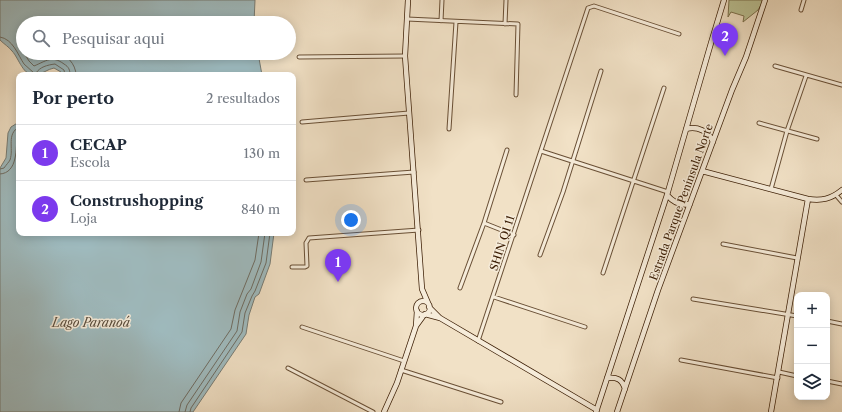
<!DOCTYPE html>
<html lang="pt">
<meta charset="utf-8">
<style>
:root{--surface:#fff;--page:#f2f2f3;--text:#1f2937;--muted:#747a83;--line:#e0e1e3;--accent:#7c3aed}
body{margin:0;font-family:"Libre Caslon Text",serif;background:var(--page);color:var(--text)}
.controls{position:absolute;right:12px;bottom:12px;display:grid;overflow:hidden;border-radius:8px;box-shadow:0 2px 10px #0003}
.controls button{width:36px;height:36px;display:grid;place-items:center;padding:0;border:0;border-bottom:1px solid var(--line);background:var(--surface);color:var(--text);font:20px sans-serif}
.you{position:absolute;left:351px;top:220px;width:14px;height:14px;margin:-10px;border:3px solid #fff;border-radius:50%;background:#1a73e8;box-shadow:0 0 0 6px #1a73e833}
.badge{display:grid;place-items:center;width:26px;height:26px;border-radius:50%;background:var(--accent);color:#fff;font-size:13px;font-weight:700}
.pin{position:absolute;translate:-50% -33px;filter:drop-shadow(0 1px 2px #0008)}
.pin::after{content:'';position:absolute;top:21px;width:14px;height:12px;background:inherit;clip-path:polygon(0 0,100% 0,50% 100%)}
.list{margin:0;padding:0;list-style:none}
h2{display:flex;justify-content:space-between;align-items:center;height:52px;margin:0;padding:0 16px;font-size:17px}
h2 small{font-size:13px;font-weight:400;color:var(--muted)}
.list li{display:grid;grid-template-columns:26px 1fr auto;gap:12px;align-items:center;box-sizing:border-box;height:56px;padding:0 16px;border-top:1px solid var(--line)}
.list b{display:block;font-size:15px;white-space:nowrap}
.list p{margin:0;font-size:13px;white-space:nowrap;color:var(--muted)}
.list em{font-size:13px;font-style:normal;color:var(--muted)}
.icon{flex:none;width:22px;height:22px;fill:none;stroke:currentColor;stroke-width:2;stroke-linecap:round;stroke-linejoin:round}
.map{position:relative;flex:none;width:842px;height:412px;overflow:hidden}
.search{position:absolute;background:var(--surface);box-shadow:0 2px 10px #0003;left:16px;top:16px;width:280px;height:44px;display:flex;align-items:center;gap:10px;box-sizing:border-box;padding:0 14px;border-radius:22px;color:var(--muted);font-size:15px}
.panel{position:absolute;background:var(--surface);box-shadow:0 2px 10px #0003;left:16px;top:72px;width:280px;height:164px;border-radius:8px}
.map>svg:first-child{display:block}
.green{fill:#bbc294;stroke:#7c704c}
.water{fill:#9fbbbf;stroke:#777c75}
.lines{fill:none;stroke-linecap:round;stroke-linejoin:round}
.shore{stroke:#6e6c62;stroke-width:1}
.street-casing{stroke:#694f35;stroke-width:5}
.secondary-casing{stroke:#3c1e05;stroke-width:6}
.street{stroke:#f6ecda;stroke-width:3}
.secondary{stroke:#f6ecda;stroke-width:4.5}
.labels{text-anchor:middle;stroke-width:3;stroke-linejoin:round;paint-order:stroke}
.street-label{font-size:11px;fill:#3c1e05;stroke:#f6ecda}
.water-label{font-size:12px;font-style:italic;fill:#5a4d3d;stroke:#f6ecda}
</style>
<div class="map">
<svg width="842" height="412" viewBox="0 0 842 412">
<rect width="100%" height="100%" fill="#f1e1c6"/>
<filter id="stains"><feTurbulence type="fractalNoise" baseFrequency=".005" numOctaves="4"/><feColorMatrix values="0 0 0 0 .2 0 0 0 0 .09 0 0 0 0 .02 0 0 0 .5 -.17"/></filter>
<radialGradient id="worn" r=".72"><stop offset=".6" stop-color="#630" stop-opacity="0"/><stop offset="1" stop-color="#630" stop-opacity=".3"/></radialGradient>
<path class="green" d="M 729,0 L 764,0 L 758,10 L 743,22 L 744,16 L 731,12 L 728,17 Z"/>
<path class="water" d="M 0,0 L 255,0 L 254,23 L 23,23 L 23,53 L 258,53 L 262,75 L 62,75 L 61,72 L 54,68 C 48,69 42,74 36,75 C 23,77 19,58 12,51 C 9,47 4,44 0,40 Z
M 19,122 L 19,233 L 274,233 L 270,264 L 259,294 L 255,297 L 249,315 L 246,334 L 193,412 L 0,412 L 0,168 L 6,158 L 8,133 L 11,127 Z"/>
<g class="lines">
<path class="shore" d="M 0,37 C 13,39 18,55 24,64 C 27,67 31,70 34,73 L 36,73 C 40,67 47,65 55,64 L 64,70 L 65,75
M 24,53 L 29,61 L 34,66 C 46,61 52,55 64,64 C 69,67 70,70 70,75
M 31,53 L 35,58 C 41,56 48,53 55,53 C 66,53 76,64 76,75
M 0,169 L 4,168 C 6,165 9,162 10,160 C 14,148 6,134 19,127
M 0,174 C 18,173 16,148 17,135 L 19,133
M 179,412 L 181,403 L 231,329 L 235,310 L 255,260 L 259,233
M 185,412 L 187,405 L 237,331 L 240,312 L 247,294 L 251,289 L 261,262 L 265,233
M 190,412 L 191,408 L 242,332 L 245,313 L 252,296 L 255,291 L 266,263 L 270,233"/>
<g class="street-casing">
<path id="street" d="M 801,10 L 804,0
M 407,19 L 518,24 L 516,95
M 441,21 L 442,0
M 505,24 L 506,0
M 299,57 L 405,56
M 775,66 L 842,85
M 302,122 L 409,113
M 759,123 L 817,139
M 449,129 L 456,22
M 541,151 L 668,192
M 306,180 L 414,172
M 771,189 L 787,131 L 806,76
M 836,195 L 842,202
M 484,223 L 514,235
M 723,244 L 797,258
M 540,255 L 563,192 L 601,71
M 292,267 L 305,267 L 307,266 L 306,243 L 309,238 L 419,230
M 603,273 L 664,88
M 460,288 L 484,223 L 507,150
M 494,297 L 585,327
M 693,299 L 797,316
M 827,321 L 842,324
M 302,327 L 404,361
M 478,341 L 588,8 L 594,6 L 679,34
M 681,360 L 778,378
M 288,368 L 373,412
M 401,370 L 501,402
M 779,372 L 797,376
M 827,381 L 842,384"/>
</g>
<g class="secondary-casing">
<path id="secondary" d="M 408,0 L 405,56 L 422,289 L 428,303
M 686,129 C 697,126 709,131 713,142
M 702,171 L 808,199 C 822,201 831,199 842,190
M 667,195 C 673,202 681,206 690,204
M416 308a7 7 0 1 1 14 0a7 7 0 1 1-14 0Z
M 429,307 L 440,318 L 597,410
M 425,314 L 440,318
M 416,326 L 424,315
M 607,378 C 617,377 622,379 625,389
M 384,412 L 397,383 L 416,326 L 417,311
M 596,412 L 667,195 L 711,43 L 724,0
M 617,412 L 658,290 L 732,90 L 746,57 L 765,0
M 771,412 L 808,199"/>
</g>
<use href="#street" class="street"/>
<use href="#secondary" class="secondary"/>
</g>
<g class="labels">
<g class="street-label">
<text transform="translate(681 202) rotate(-70)" y="4">Estrada Parque Península Norte</text>
<text transform="translate(502 243) rotate(-72)" y="4">SHIN QI 11</text>
</g>
<g class="water-label">
<text x="91" y="327">Lago Paranoá</text>
</g>
</g>
<rect width="100%" height="100%" filter="url(#stains)"/>
<rect width="100%" height="100%" fill="url(#worn)"/>
</svg>
<div class="controls">
<button>+</button>
<button>−</button>
<button><svg class="icon" aria-label="layers" viewBox="0 0 24 24"><path d="M12 4l9 5-9 5-9-5zM3 14l9 5 9-5"/></svg></button>
</div>
<div class="you"></div>
<div class="pin badge" style="left:338px;top:282px">1</div>
<div class="pin badge" style="left:725px;top:56px">2</div>
<div class="search"><svg class="icon" aria-label="search" viewBox="0 0 24 24"><circle cx="10" cy="10" r="6"/><path d="M15 15l6 6"/></svg>Pesquisar aqui</div>
<section class="panel">
<h2>Por perto<small>2 resultados</small></h2>
<ul class="list">
<li><span class="badge">1</span><div><b>CECAP</b><p>Escola</p></div><em>130 m</em></li>
<li><span class="badge">2</span><div><b>Construshopping</b><p>Loja</p></div><em>840 m</em></li>
</ul>
</section>
</div>
